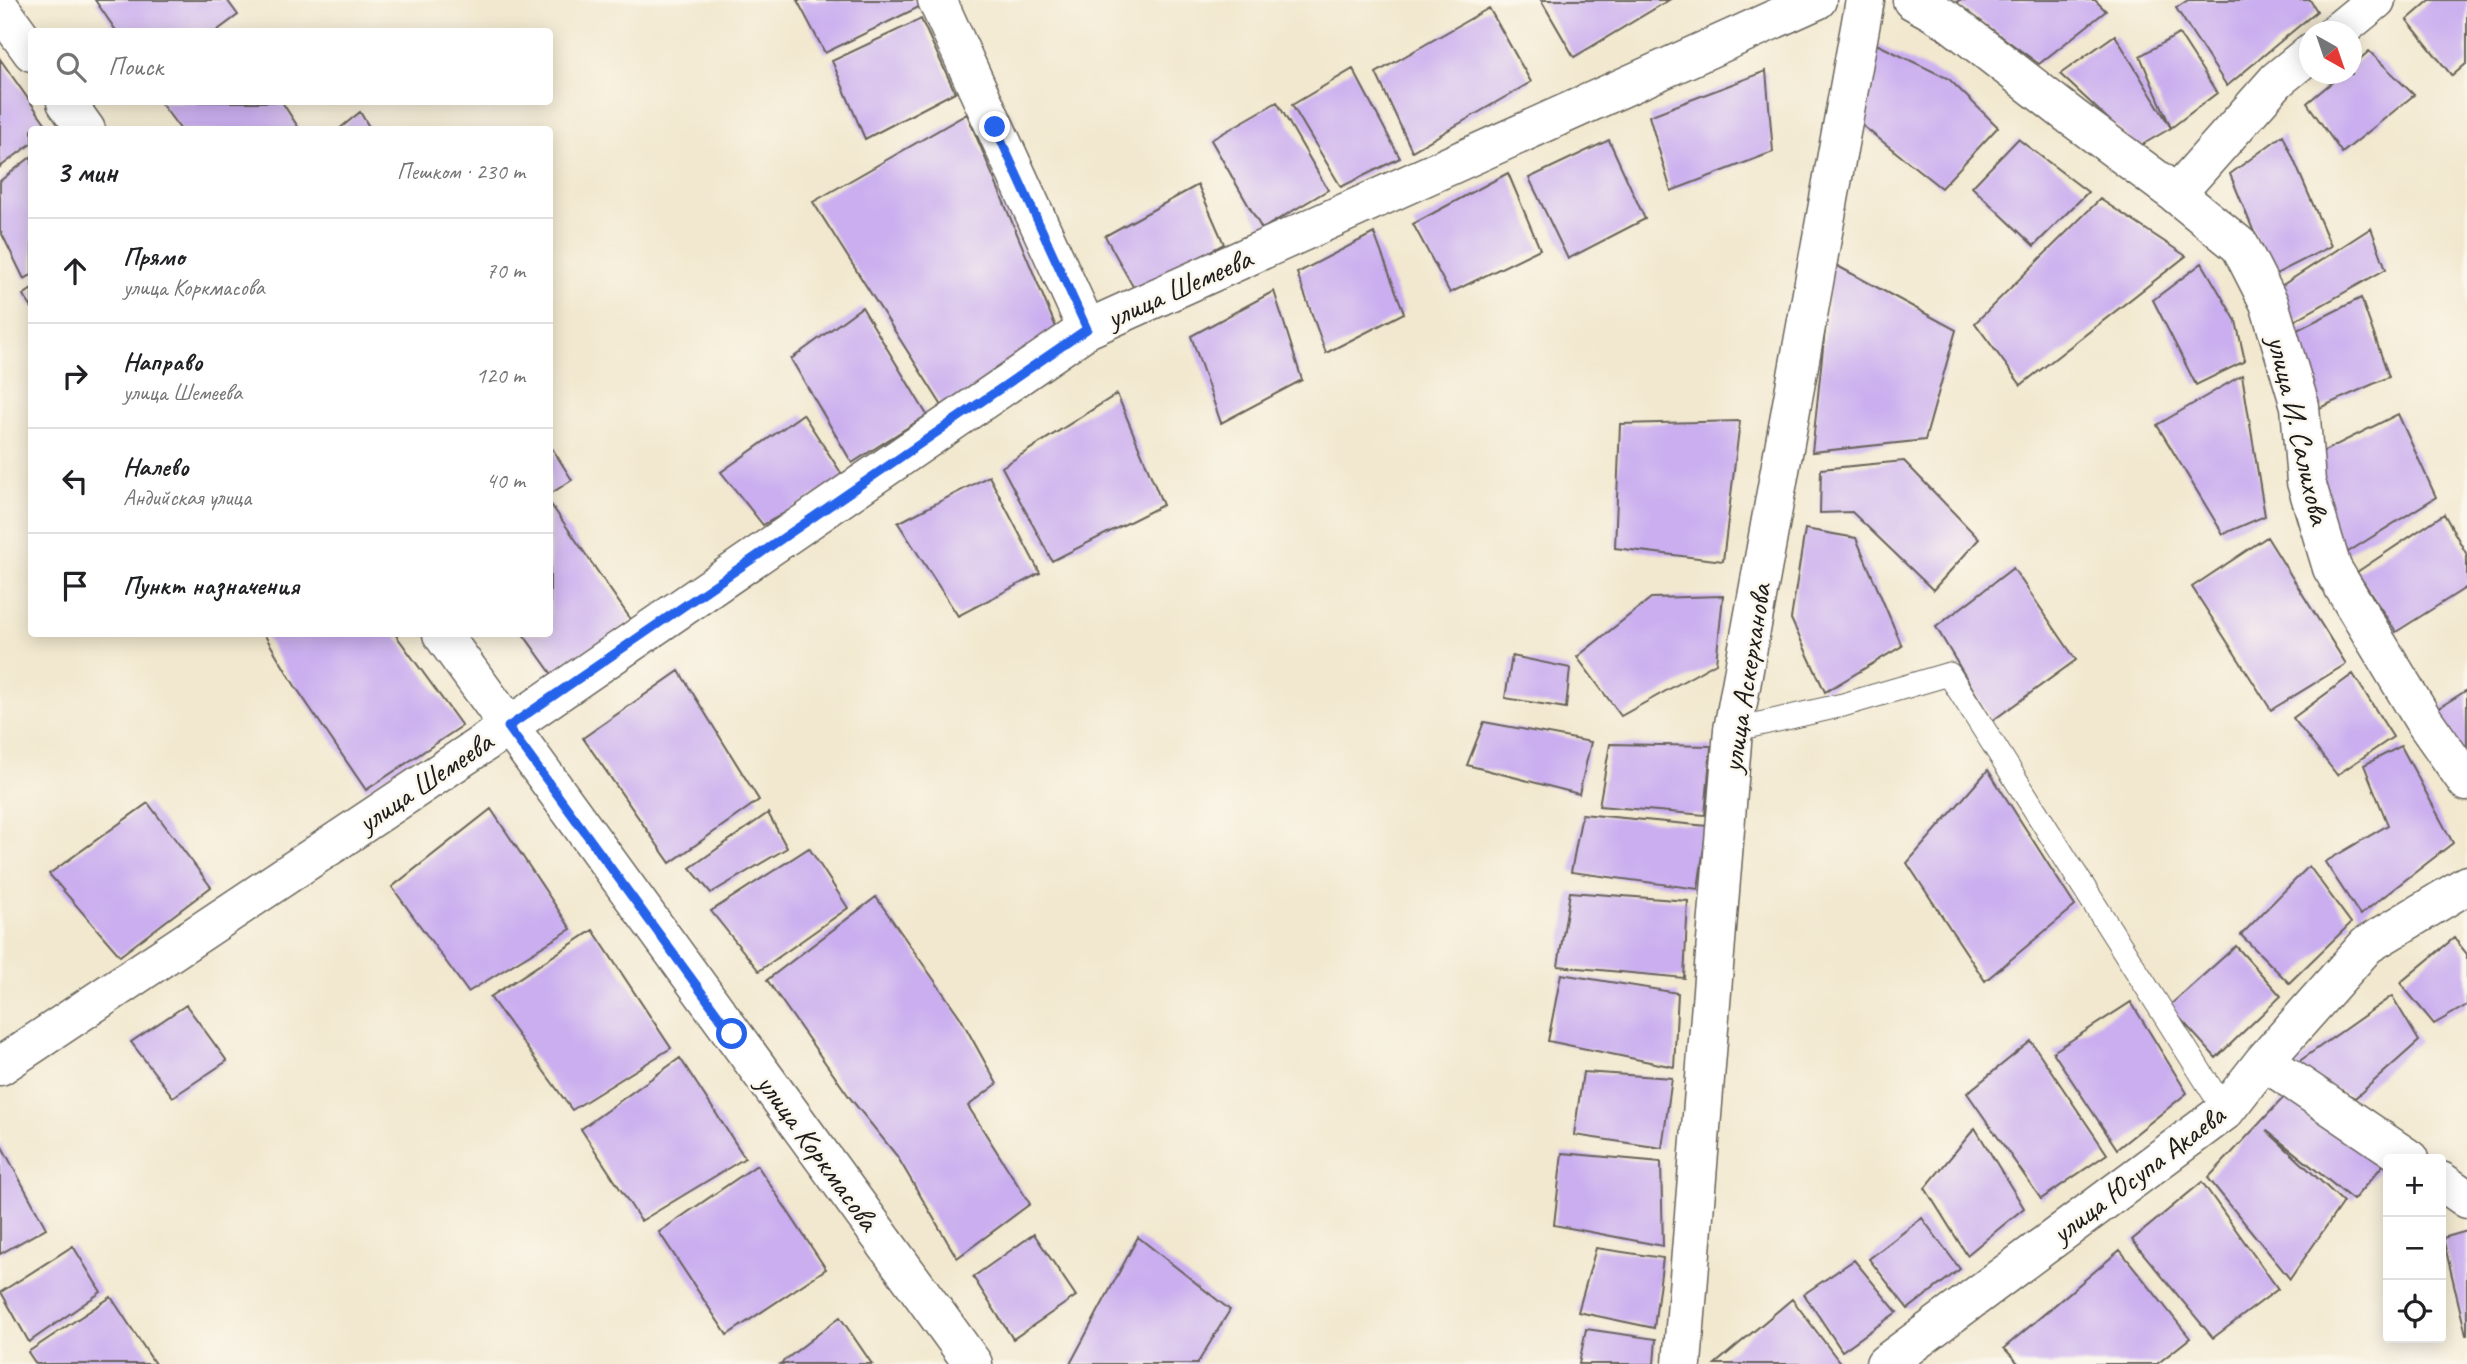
<!DOCTYPE html>
<html lang="ru">
<meta charset="utf-8">
<style>
:root{--surface:#fff;--page:#f6f6f6;--text:#202124;--muted:#757577;--line:#e0e0e0}
body{margin:0;font-family:Caveat,sans-serif;background:var(--page);color:var(--text)}
.controls{position:absolute;right:21px;bottom:21px;display:grid;overflow:hidden;border-radius:7px;box-shadow:0 4px 18px #0003}
.controls button{width:63px;height:63px;display:grid;place-items:center;padding:0;border:0;border-bottom:2px solid var(--line);background:var(--surface);color:var(--text);font:35px sans-serif}
.compass{position:absolute;left:2299px;top:21px;width:63px;height:63px;border-radius:50%;background:var(--surface);box-shadow:0 4px 18px #0003;rotate:140deg}
.stop{position:absolute;width:21px;height:21px;margin:-16px;border:5px solid #2563eb;border-radius:50%;background:#fff}
.stop.end{background:#2563eb;border-color:#fff;box-shadow:0 2px 7px #0008}
.list{margin:0;padding:0;list-style:none}
h2{display:flex;justify-content:space-between;align-items:center;height:91px;margin:0;padding:0 28px;font-size:30px}
h2 small{font-size:23px;font-weight:400;color:var(--muted)}
.list li{display:grid;grid-template-columns:46px 1fr auto;gap:21px;align-items:center;box-sizing:border-box;height:105px;padding:0 28px;border-top:2px solid var(--line)}
.list b{display:block;font-size:26px;white-space:nowrap}
.list p{margin:0;font-size:23px;white-space:nowrap;color:var(--muted)}
.list em{font-size:23px;font-style:normal;color:var(--muted)}
.icon{flex:none;width:38px;height:38px;fill:none;stroke:currentColor;stroke-width:2;stroke-linecap:round;stroke-linejoin:round}
.map{position:relative;flex:none;width:2467px;height:1364px;overflow:hidden}
.search{position:absolute;background:var(--surface);box-shadow:0 4px 18px #0003;left:28px;top:28px;width:525px;height:77px;display:flex;align-items:center;gap:18px;box-sizing:border-box;padding:0 24px;border-radius:7px;color:var(--muted);font-size:26px}
.panel{position:absolute;background:var(--surface);box-shadow:0 4px 18px #0003;left:28px;top:126px;width:525px;height:511px;border-radius:7px}
.map>svg:first-child{display:block}
.building{fill:#caaeef}
.lines{fill:none;stroke-linecap:round;stroke-linejoin:round}
.service-casing{stroke:#67635b;stroke-width:25}
.minor-casing{stroke:#67635b;stroke-width:41}
.service{stroke:#fff;stroke-width:23}
.minor{stroke:#fff;stroke-width:38}
.route{stroke:#2563eb;stroke-width:9}
.labels{text-anchor:middle;stroke-width:5;stroke-linejoin:round;paint-order:stroke}
.street-label{font-size:30px;fill:#1c1c1c;stroke:#fbf7ec}
</style>
<div class="map">
<svg width="2467" height="1364" viewBox="0 0 2467 1364">
<rect width="100%" height="100%" fill="#fbf7ec"/>
<filter id="ink" filterUnits="userSpaceOnUse"><feTurbulence type="fractalNoise" baseFrequency=".0143" numOctaves="2"/><feDisplacementMap in="SourceGraphic" scale="14" xChannelSelector="R" yChannelSelector="G"/><feConvolveMatrix kernelMatrix="1 2 1 2 8 2 1 2 1" color-interpolation-filters="sRGB"/></filter>
<filter id="wash" filterUnits="userSpaceOnUse"><feTurbulence type="fractalNoise" baseFrequency=".00686" numOctaves="4" result="noise"/><feDisplacementMap in="SourceGraphic" scale="28" xChannelSelector="R" yChannelSelector="G"/><feGaussianBlur stdDeviation="1.57" result="paint"/><feColorMatrix in="noise" values="0 0 0 0 0 0 0 0 0 0 0 0 0 0 0 0 0 1.4 0 .05"/><feComposite in="paint" operator="in"/></filter>
<g filter="url(#wash)">
<rect width="100%" height="100%" fill="#f2e8cf"/>
<g id="blocks">
<path class="building" d="M 95,0 L 227,0 L 238,15 L 215,32 L 117,32 Z
M 797,0 L 918,0 L 921,6 L 825,53 Z
M 1541,0 L 1669,0 L 1574,57 Z
M 1959,0 L 2095,0 L 2106,11 L 2039,64 L 1956,3 Z
M 2188,0 L 2310,0 L 2317,11 L 2227,86 L 2176,8 Z
M 2430,0 L 2467,0 L 2467,63 L 2452,76 L 2407,20 Z
M 1489,8 L 1531,82 L 1412,151 L 1376,73 Z
M 921,19 L 955,92 L 865,139 L 832,61 Z
M 2179,34 L 2217,93 L 2171,128 L 2140,56 Z
M 2115,35 L 2171,128 L 2138,147 L 2060,74 Z
M 1868,40 L 1949,79 L 1998,127 L 1941,188 L 1858,122 Z
M 2369,51 L 2414,95 L 2342,153 L 2307,103 L 2342,74 L 2352,74 L 2352,66 Z
M 0,59 L 50,130 L 32,130 L 32,143 L 0,167 Z
M 1353,69 L 1400,158 L 1341,187 L 1292,105 Z
M 1766,71 L 1773,152 L 1671,191 L 1649,116 Z
M 160,102 L 282,102 L 300,130 L 181,130 Z
M 1277,102 L 1328,190 L 1262,229 L 1211,140 Z
M 360,112 L 371,130 L 338,130 Z
M 967,114 L 1058,332 L 946,412 L 813,202 Z
M 2283,135 L 2331,246 L 2272,276 L 2230,174 Z
M 2018,139 L 2088,192 L 2034,246 L 1972,187 Z
M 1609,140 L 1645,219 L 1568,259 L 1529,178 Z
M 32,156 L 32,275 L 24,279 L 0,230 L 0,181 Z
M 1508,173 L 1540,249 L 1450,293 L 1413,224 Z
M 1198,185 L 1224,244 L 1136,292 L 1105,236 Z
M 2100,199 L 2186,256 L 2021,385 L 1975,323 Z
M 2371,228 L 2386,269 L 2290,323 L 2278,288 Z
M 1374,233 L 1404,313 L 1326,353 L 1297,273 Z
M 1832,263 L 1956,330 L 1925,440 L 1812,452 Z
M 2202,263 L 2236,321 L 2245,361 L 2196,385 L 2153,300 Z
M 32,289 L 32,308 L 23,295 Z
M 1274,291 L 1302,380 L 1221,423 L 1191,336 Z
M 2361,298 L 2389,377 L 2306,414 L 2295,331 Z
M 862,307 L 927,415 L 852,463 L 791,359 Z
M 2242,375 L 2265,516 L 2223,534 L 2157,425 Z
M 1117,394 L 1163,505 L 1052,561 L 1002,467 Z
M 803,414 L 845,479 L 763,525 L 721,472 Z
M 2398,414 L 2436,497 L 2340,557 L 2310,458 Z
M 1740,421 L 1723,561 L 1615,548 L 1620,424 Z
M 550,445 L 572,480 L 550,494 Z
M 1904,461 L 1979,539 L 1933,590 L 1852,512 L 1820,513 L 1821,469 Z
M 989,476 L 1040,573 L 958,616 L 898,523 Z
M 550,503 L 632,621 L 554,677 L 523,634 L 550,634 Z
M 2444,514 L 2467,555 L 2467,587 L 2396,632 L 2357,572 Z
M 1805,529 L 1856,538 L 1902,646 L 1825,692 L 1791,619 Z
M 2267,537 L 2346,664 L 2271,710 L 2192,587 Z
M 2013,568 L 2076,660 L 1992,721 L 1936,627 Z
M 1723,596 L 1716,663 L 1621,716 L 1577,657 L 1651,598 Z
M 264,634 L 395,634 L 462,726 L 366,790 L 295,686 Z
M 1512,656 L 1570,668 L 1566,708 L 1505,698 Z
M 679,671 L 759,800 L 670,863 L 583,738 Z
M 2353,674 L 2393,737 L 2337,775 L 2293,718 Z
M 2467,690 L 2467,770 L 2429,714 Z
M 1484,722 L 1591,742 L 1579,794 L 1467,765 Z
M 1610,744 L 1711,746 L 1705,815 L 1599,806 Z
M 2401,746 L 2453,843 L 2360,915 L 2325,862 L 2388,825 L 2364,765 Z
M 1988,770 L 2075,906 L 1985,981 L 1907,863 Z
M 148,803 L 211,887 L 120,956 L 49,874 Z
M 491,809 L 571,929 L 468,992 L 392,887 Z
M 768,813 L 787,848 L 711,893 L 690,868 Z
M 1582,814 L 1707,826 L 1698,889 L 1571,872 Z
M 809,848 L 848,908 L 759,971 L 711,911 Z
M 2309,866 L 2351,923 L 2289,983 L 2241,935 Z
M 1570,892 L 1688,901 L 1684,978 L 1558,966 Z
M 876,897 L 960,1017 L 997,1084 L 968,1106 L 1030,1204 L 957,1258 L 897,1156 L 850,1098 L 767,980 Z
M 593,930 L 671,1048 L 572,1110 L 490,997 Z
M 2454,938 L 2467,954 L 2467,1005 L 2434,1024 L 2400,983 Z
M 2236,946 L 2281,996 L 2216,1058 L 2169,1006 Z
M 1561,974 L 1678,993 L 1674,1067 L 1548,1041 Z
M 2392,996 L 2419,1041 L 2355,1098 L 2291,1067 Z
M 2131,1002 L 2187,1093 L 2117,1149 L 2053,1052 Z
M 186,1005 L 227,1061 L 173,1097 L 131,1042 Z
M 2031,1041 L 2107,1154 L 2041,1199 L 1967,1093 Z
M 680,1058 L 745,1158 L 641,1221 L 581,1129 Z
M 1583,1072 L 1672,1078 L 1662,1148 L 1574,1135 Z
M 2286,1095 L 2385,1163 L 2353,1200 L 2266,1130 L 2343,1202 L 2290,1279 L 2208,1178 Z
M 1975,1128 L 2024,1208 L 1967,1255 L 1925,1188 Z
M 0,1143 L 46,1228 L 0,1254 Z
M 1562,1153 L 1661,1162 L 1663,1246 L 1554,1225 Z
M 757,1165 L 826,1269 L 727,1335 L 659,1232 Z
M 2202,1182 L 2278,1289 L 2213,1338 L 2132,1240 Z
M 1922,1218 L 1960,1269 L 1908,1309 L 1869,1259 Z
M 2467,1231 L 2467,1335 L 2466,1335 L 2443,1238 Z
M 1034,1234 L 1076,1296 L 1013,1339 L 973,1277 Z
M 1138,1237 L 1230,1310 L 1197,1364 L 1070,1364 Z
M 73,1246 L 101,1292 L 29,1342 L 1,1292 Z
M 1596,1248 L 1663,1258 L 1654,1328 L 1578,1312 Z
M 2120,1250 L 2190,1338 L 2157,1364 L 2019,1364 L 2004,1348 Z
M 1854,1260 L 1897,1312 L 1842,1351 L 1804,1294 Z
M 111,1297 L 155,1364 L 36,1364 L 28,1352 Z
M 1792,1299 L 1841,1364 L 1715,1364 Z
M 840,1317 L 872,1364 L 780,1364 Z
M 1586,1329 L 1656,1339 L 1654,1364 L 1579,1364 Z"/>
</g>
</g>
<g filter="url(#ink)">
<use href="#blocks" fill-opacity="0" stroke="#67635b" stroke-width="2"/>
<g class="lines">
<g class="service-casing">
<path id="service" d="M 1733,730 L 1843,705 L 1949,674 L 2225,1111"/>
</g>
<g class="minor-casing">
<path id="minor" d="M 937,0 L 1087,329
M 1912,0 L 1946,19 L 2072,117 L 2176,194 L 2240,246 L 2269,303 L 2300,406 L 2306,482 L 2332,568 L 2422,718 L 2467,782
M 0,8 L 32,52
M 2337,32 L 2376,0
M 66,102 L 86,130
M 2176,194 L 2277,80 L 2310,53
M 442,634 L 973,1364
M 2264,1061 L 2409,1159
M 0,1066 L 508,727 L 1087,329 L 1817,0
M 2441,1181 L 2467,1199
M 1682,1364 L 1733,730 L 1865,0
M 1885,1364 L 2225,1111 L 2264,1061 L 2367,945 L 2467,885"/>
</g>
<use href="#service" class="service"/>
<use href="#minor" class="minor"/>
</g>
</g>
<g class="lines" filter="url(#ink)">
<path class="route" d="M 732,1034 L 508,727 L 1087,329 L 995,127"/>
</g>
<g class="labels">
<g class="street-label">
<text transform="translate(1179 288) rotate(-24)" y="10">улица Шемеева</text>
<text transform="translate(2299 430) rotate(77)" y="10">улица И. Салихова</text>
<text transform="translate(1746 678) rotate(-81)" y="10">улица Аскерханова</text>
<text transform="translate(425 782) rotate(-34)" y="10">улица Шемеева</text>
<text transform="translate(818 1152) rotate(54)" y="10">улица Коркмасова</text>
<text transform="translate(2138 1174) rotate(-37)" y="10">улица Юсупа Акаева</text>
</g>
</g>
</svg>
<div class="controls">
<button>+</button>
<button>−</button>
<button><svg class="icon" aria-label="locate" viewBox="0 0 24 24"><circle cx="12" cy="12" r="6"/><path d="M12 2v4M12 18v4M2 12h4M18 12h4"/></svg></button>
</div>
<svg class="compass" viewBox="-18 -18 36 36"><path d="M0-13l5 13h-10z" fill="#e53935"/><path d="M0 13l5-13h-10z" fill="#757577"/></svg>
<div class="stop" style="left:732px;top:1034px"></div>
<div class="stop end" style="left:995px;top:127px"></div>
<div class="search"><svg class="icon" aria-label="search" viewBox="0 0 24 24"><circle cx="10" cy="10" r="6"/><path d="M15 15l6 6"/></svg>Поиск</div>
<section class="panel">
<h2>3 мин<small>Пешком · 230 m</small></h2>
<ul class="list">
<li><svg class="icon" aria-label="ahead" viewBox="0 0 24 24"><path d="M12 20V5M6 11l6-6 6 6"/></svg><div><b>Прямо</b><p>улица Коркмасова</p></div><em>70 m</em></li>
<li><svg class="icon" aria-label="right" viewBox="0 0 24 24"><path d="M7 20v-9h11M14 6l5 5-5 5"/></svg><div><b>Направо</b><p>улица Шемеева</p></div><em>120 m</em></li>
<li><svg class="icon" aria-label="left" viewBox="0 0 24 24"><path d="M17 20v-9H6M10 6l-5 5 5 5"/></svg><div><b>Налево</b><p>Андийская улица</p></div><em>40 m</em></li>
<li><svg class="icon" aria-label="arrive" viewBox="0 0 24 24"><path d="M6 21V4h12l-3 4 3 4H6"/></svg><div><b>Пункт назначения</b></div></li>
</ul>
</section>
</div>
